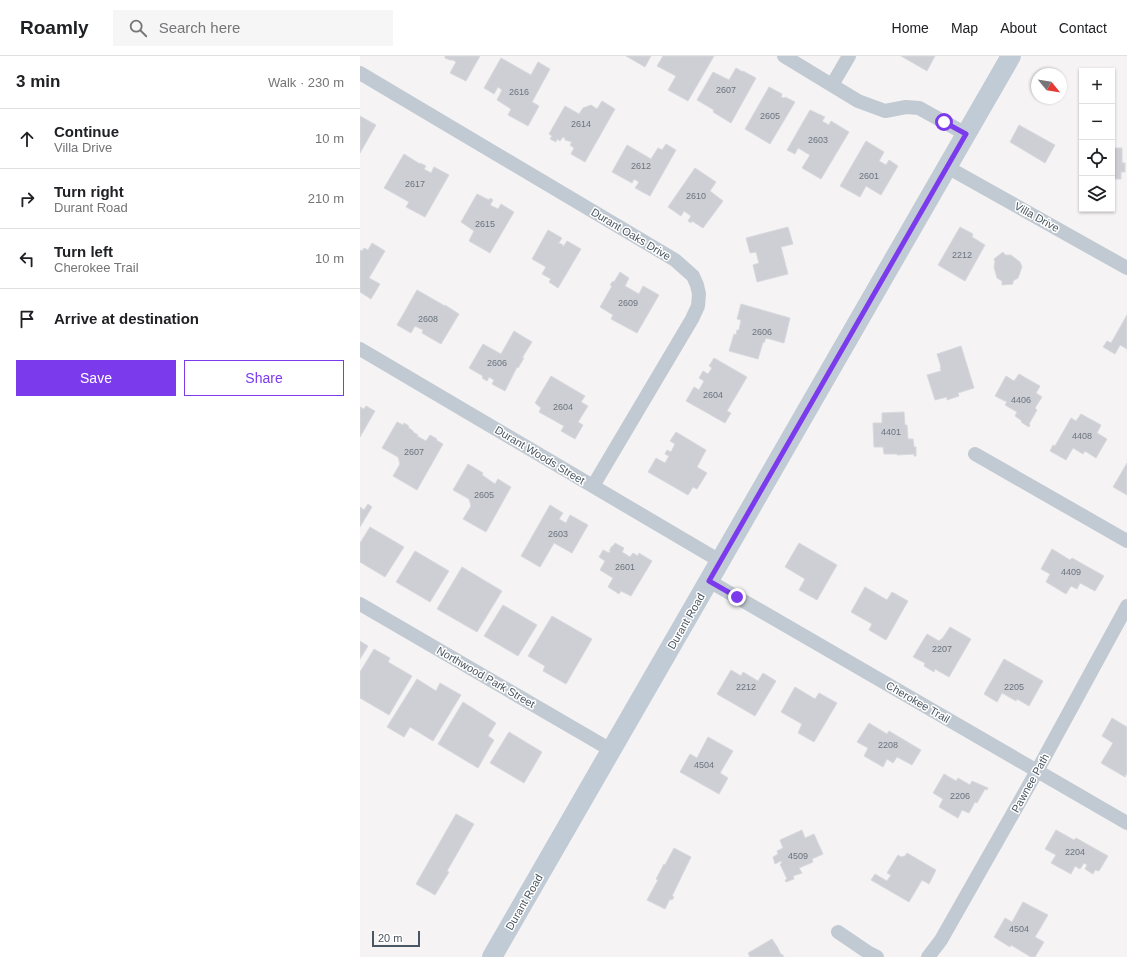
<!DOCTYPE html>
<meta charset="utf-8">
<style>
:root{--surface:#fff;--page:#f6f6f6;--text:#202124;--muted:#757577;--line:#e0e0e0;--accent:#7c3aed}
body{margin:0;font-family:Arial,sans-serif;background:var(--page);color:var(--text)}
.controls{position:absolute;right:12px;top:12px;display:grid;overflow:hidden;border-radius:0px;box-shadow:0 1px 3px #0004}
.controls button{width:36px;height:36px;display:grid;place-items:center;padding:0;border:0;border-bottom:1px solid var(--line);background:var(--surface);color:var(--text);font:20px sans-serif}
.compass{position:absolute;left:671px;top:12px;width:36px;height:36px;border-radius:50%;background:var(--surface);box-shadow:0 1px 3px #0004;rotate:120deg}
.scale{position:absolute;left:12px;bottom:10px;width:48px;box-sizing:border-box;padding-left:4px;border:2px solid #4a5661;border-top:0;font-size:11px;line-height:14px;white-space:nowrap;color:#4a5661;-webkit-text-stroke:3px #fff;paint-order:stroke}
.stop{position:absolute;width:12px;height:12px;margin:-9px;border:3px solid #7c3aed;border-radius:50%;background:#fff}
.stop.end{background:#7c3aed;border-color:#fff;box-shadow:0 1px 4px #0008}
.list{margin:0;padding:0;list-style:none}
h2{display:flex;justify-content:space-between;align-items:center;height:52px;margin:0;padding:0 16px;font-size:17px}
h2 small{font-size:13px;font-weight:400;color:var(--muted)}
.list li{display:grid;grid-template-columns:26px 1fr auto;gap:12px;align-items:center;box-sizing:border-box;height:60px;padding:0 16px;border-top:1px solid var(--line)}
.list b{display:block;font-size:15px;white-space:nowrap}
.list p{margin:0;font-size:13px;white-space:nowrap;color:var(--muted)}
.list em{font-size:13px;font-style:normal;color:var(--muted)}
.actions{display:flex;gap:8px;padding:12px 16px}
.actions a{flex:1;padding:9px 0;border:1px solid var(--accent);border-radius:0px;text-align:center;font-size:14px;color:var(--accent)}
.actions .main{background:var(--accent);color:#fff}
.icon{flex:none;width:22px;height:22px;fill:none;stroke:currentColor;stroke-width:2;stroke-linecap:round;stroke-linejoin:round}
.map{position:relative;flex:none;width:767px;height:901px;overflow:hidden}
header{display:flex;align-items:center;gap:24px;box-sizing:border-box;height:56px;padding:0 20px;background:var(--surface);border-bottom:1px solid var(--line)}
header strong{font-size:19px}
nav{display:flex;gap:22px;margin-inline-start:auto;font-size:14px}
.search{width:280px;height:36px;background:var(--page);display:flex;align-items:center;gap:10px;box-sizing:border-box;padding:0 14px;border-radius:0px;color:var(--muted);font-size:15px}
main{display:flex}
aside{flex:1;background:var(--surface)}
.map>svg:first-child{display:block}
.building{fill:#cdcfd5;stroke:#d7d9de}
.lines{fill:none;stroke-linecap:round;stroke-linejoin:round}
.street{stroke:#c1cad2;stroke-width:14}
.secondary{stroke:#c1cbd6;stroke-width:20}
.route{stroke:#7c3aed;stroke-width:5}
.labels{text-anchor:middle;stroke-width:3;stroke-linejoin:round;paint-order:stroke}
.number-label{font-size:9px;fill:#6b747e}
.street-label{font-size:11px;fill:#4a5661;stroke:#fff}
</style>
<header>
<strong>Roamly</strong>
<div class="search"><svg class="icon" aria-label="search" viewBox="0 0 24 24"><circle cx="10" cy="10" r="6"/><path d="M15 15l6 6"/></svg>Search here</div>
<nav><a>Home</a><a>Map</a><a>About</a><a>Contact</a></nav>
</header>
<main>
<aside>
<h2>3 min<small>Walk · 230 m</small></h2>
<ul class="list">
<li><svg class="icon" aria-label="ahead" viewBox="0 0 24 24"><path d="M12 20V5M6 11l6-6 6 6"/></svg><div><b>Continue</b><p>Villa Drive</p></div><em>10 m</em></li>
<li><svg class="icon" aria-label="right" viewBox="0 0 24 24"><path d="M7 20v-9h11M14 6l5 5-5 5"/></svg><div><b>Turn right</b><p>Durant Road</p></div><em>210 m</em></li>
<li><svg class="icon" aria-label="left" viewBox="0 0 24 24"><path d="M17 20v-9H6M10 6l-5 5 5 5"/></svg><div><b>Turn left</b><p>Cherokee Trail</p></div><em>10 m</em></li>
<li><svg class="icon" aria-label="arrive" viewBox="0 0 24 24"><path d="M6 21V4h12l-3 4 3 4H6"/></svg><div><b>Arrive at destination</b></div></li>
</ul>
<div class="actions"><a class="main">Save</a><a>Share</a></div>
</aside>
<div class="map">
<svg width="767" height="901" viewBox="0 0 767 901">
<rect width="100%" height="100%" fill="#f5f3f3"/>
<path class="building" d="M 85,0 L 120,0 L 106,25 L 90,17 L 96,6 L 93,4 L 90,4 L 85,2 Z
M 266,0 L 291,0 L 285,11 Z
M 303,0 L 354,0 L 328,45 L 308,34 L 316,20 L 297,10 Z
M 541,0 L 575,0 L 567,15 Z
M 141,2 L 171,19 L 178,6 L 190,13 L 172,46 L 179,50 L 168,70 L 148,59 L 151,53 L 137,44 L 142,34 L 138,31 L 134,38 L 124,32 Z
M 376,12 L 383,16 L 383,15 L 396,22 L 371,67 L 353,56 L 354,54 L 337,44 L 353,16 L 369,24 Z
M 409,31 L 422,38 L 421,41 L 424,42 L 425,41 L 435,46 L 410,88 L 385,73 Z
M 242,45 L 255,53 L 225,106 L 211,98 L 214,92 L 210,89 L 212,86 L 205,84 L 205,82 L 203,81 L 200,85 L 197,83 L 196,86 L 190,83 L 192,80 L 189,78 L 205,50 L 219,58 L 223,52 L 231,49 L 237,53 Z
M 450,54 L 465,61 L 462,65 L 469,69 L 471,65 L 489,76 L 461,123 L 442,112 L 450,99 L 438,92 L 435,98 L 427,94 Z
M 0,60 L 16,69 L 0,97 Z
M 659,69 L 695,89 L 685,107 L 650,86 Z
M 506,85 L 524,96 L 519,105 L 526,109 L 529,104 L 538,110 L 521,139 L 506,130 L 500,141 L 480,130 Z
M 306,88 L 316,94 L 290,140 L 275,132 L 279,126 L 274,123 L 272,127 L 252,116 L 267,89 L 291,103 L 298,92 L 302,94 Z
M 752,92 L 762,92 L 762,107 L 765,107 L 765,116 L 761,116 L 761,123 L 752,123 Z
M 44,98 L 60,108 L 60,107 L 66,110 L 64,113 L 71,117 L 74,111 L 89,119 L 65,161 L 46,151 L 49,146 L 24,132 Z
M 335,112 L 356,126 L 350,135 L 363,145 L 343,172 L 332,165 L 331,167 L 328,165 L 331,160 L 324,155 L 321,160 L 308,151 Z
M 117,138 L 129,144 L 130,142 L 133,144 L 130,149 L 138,153 L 141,148 L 154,156 L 130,197 L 109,185 L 114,175 L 101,166 Z
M 428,171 L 433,188 L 421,191 L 428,218 L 397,226 L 393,209 L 399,207 L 396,196 L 390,197 L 386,182 Z
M 600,171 L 613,178 L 612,181 L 625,189 L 605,225 L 578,209 Z
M 188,174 L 202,182 L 198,188 L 199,187 L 203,189 L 203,191 L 207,185 L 221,193 L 198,232 L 189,226 L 191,223 L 182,218 L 186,211 L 172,203 Z
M 12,187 L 25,195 L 9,222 L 20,228 L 11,243 L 0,236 L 0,194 L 2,195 L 4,192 L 8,194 Z
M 643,196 L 645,199 L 651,199 L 660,206 L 662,211 L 658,222 L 653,225 L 653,228 L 642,229 L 642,225 L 637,222 L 634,211 L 635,206 L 634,203 Z
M 260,216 L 269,222 L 265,230 L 279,238 L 283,230 L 299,239 L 277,277 L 251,263 L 253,259 L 240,251 L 252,230 L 250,229 L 253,225 L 254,226 Z
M 57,234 L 85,250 L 85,249 L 99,258 L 81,288 L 62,277 L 63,274 L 55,270 L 51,277 L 37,269 Z
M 381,248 L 430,262 L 424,287 L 406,282 L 404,287 L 403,286 L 398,303 L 369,295 L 374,278 L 376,279 L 377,274 L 379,274 L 381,264 L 377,263 Z
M 767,259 L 767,293 L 760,289 L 755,298 L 743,291 L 747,285 L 751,287 Z
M 154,275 L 172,286 L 162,302 L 164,302 L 158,312 L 157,311 L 145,335 L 132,328 L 134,324 L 129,321 L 127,325 L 122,322 L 123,320 L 109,312 L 123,288 L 141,298 Z
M 601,290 L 614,332 L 598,337 L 599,340 L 587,344 L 587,341 L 575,344 L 567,319 L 581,315 L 580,312 L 581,311 L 577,298 Z
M 354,302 L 387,321 L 367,355 L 371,357 L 365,367 L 326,345 L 334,331 L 339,334 L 344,325 L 339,322 L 343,315 L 348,318 L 352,312 L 349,310 Z
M 659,318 L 680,330 L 676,337 L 682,341 L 675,352 L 677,354 L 669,368 L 670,369 L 669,371 L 661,366 L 662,365 L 655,360 L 657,356 L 645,349 L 647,346 L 635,340 L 646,320 L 654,325 Z
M 191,320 L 225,340 L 221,346 L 228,350 L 218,366 L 223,369 L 215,383 L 201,375 L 204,370 L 179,356 L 181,352 L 175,347 Z
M 6,350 L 15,355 L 0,381 L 0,351 L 4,353 Z
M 544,356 L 545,369 L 547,369 L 548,383 L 553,383 L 554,391 L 556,391 L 556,400 L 554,400 L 554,398 L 537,399 L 537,398 L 524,398 L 523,391 L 514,391 L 513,367 L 522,367 L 522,357 Z
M 721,358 L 741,369 L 737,377 L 747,383 L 736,402 L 725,395 L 723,398 L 713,392 L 706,404 L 690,395 L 693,389 L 695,390 L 711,362 L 716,365 Z
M 37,366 L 43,369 L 44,367 L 49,370 L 48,371 L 53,375 L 53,376 L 58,379 L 57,380 L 66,385 L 70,379 L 77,383 L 76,384 L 83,388 L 57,434 L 33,420 L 40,408 L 38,401 L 22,392 Z
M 316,376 L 346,394 L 337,411 L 347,417 L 337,433 L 333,431 L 328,439 L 288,416 L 296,402 L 305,407 L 309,400 L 305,398 L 307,394 L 311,396 L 315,388 L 310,385 Z
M 767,407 L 767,439 L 753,431 Z
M 108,408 L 123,417 L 122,419 L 135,428 L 138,423 L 151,431 L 126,476 L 103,463 L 111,450 L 109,443 L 93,434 Z
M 8,448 L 12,451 L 0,471 L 0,451 L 4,454 Z
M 190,449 L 203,457 L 199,463 L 206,467 L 210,459 L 228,469 L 212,497 L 194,487 L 180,511 L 161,500 Z
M 10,471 L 44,491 L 25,521 L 0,506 L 0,487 Z
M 255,487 L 264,492 L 262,496 L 270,501 L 273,497 L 278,500 L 279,497 L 292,505 L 271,540 L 261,535 L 259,538 L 248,531 L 253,522 L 240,514 L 245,505 L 239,501 L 243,494 L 249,497 L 251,495 L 249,495 L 252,490 L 253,490 Z
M 439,487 L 477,509 L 457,544 L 439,534 L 445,523 L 425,511 Z
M 692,493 L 710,504 L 712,502 L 744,520 L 735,535 L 720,527 L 717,533 L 711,530 L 706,538 L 686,526 L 690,518 L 681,513 Z
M 55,495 L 89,515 L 70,546 L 36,526 Z
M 102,511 L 142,535 L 117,576 L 77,553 Z
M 505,531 L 527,544 L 532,536 L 548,545 L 526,584 L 509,574 L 512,568 L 491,556 Z
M 143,549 L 177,569 L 158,600 L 124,580 Z
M 192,560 L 232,583 L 206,628 L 183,615 L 185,610 L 168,600 Z
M 590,571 L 611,583 L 589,621 L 575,613 L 574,616 L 564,610 L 565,607 L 553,601 L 567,578 L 579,585 L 581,583 L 582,583 Z
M 0,585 L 8,590 L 0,603 Z
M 14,593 L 30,602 L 28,606 L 52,620 L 29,659 L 0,642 L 0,616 Z
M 644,603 L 683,625 L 669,650 L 657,643 L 656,645 L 642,637 L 637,646 L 624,638 Z
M 371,614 L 381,620 L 383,616 L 398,625 L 403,617 L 416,625 L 395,660 L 357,638 Z
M 57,623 L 76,635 L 80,627 L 101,639 L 73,685 L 50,671 L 44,681 L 27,671 Z
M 435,631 L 455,643 L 459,637 L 477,647 L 454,686 L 438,677 L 442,668 L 421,656 Z
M 103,646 L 136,667 L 128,680 L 134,684 L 118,712 L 78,688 Z
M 752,662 L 767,671 L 767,717 L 765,721 L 741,707 L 753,687 L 742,680 Z
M 509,667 L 527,678 L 529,675 L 561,694 L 552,709 L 537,701 L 533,707 L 527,703 L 523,711 L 504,700 L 508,692 L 497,686 Z
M 149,676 L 182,696 L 164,727 L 130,707 Z
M 348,681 L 373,695 L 360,717 L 368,722 L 359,738 L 320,716 L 330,698 L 337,702 Z
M 584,718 L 596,725 L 598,722 L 610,729 L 612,725 L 628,732 L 627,734 L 625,733 L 617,747 L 615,746 L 609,757 L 602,754 L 598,762 L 579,751 L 583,743 L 573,737 Z
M 96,758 L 114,768 L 87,815 L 89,816 L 75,839 L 56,828 Z
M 442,774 L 445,782 L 454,778 L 463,798 L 452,803 L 453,806 L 439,812 L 442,817 L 433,820 L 434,823 L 426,826 L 425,824 L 427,823 L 420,808 L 422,807 L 421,805 L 415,808 L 413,801 L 418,798 L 417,795 L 423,792 L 420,784 Z
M 696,774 L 714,784 L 716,782 L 748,800 L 739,815 L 735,814 L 733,818 L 725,813 L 727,809 L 724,807 L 720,813 L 715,810 L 711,818 L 691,807 L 696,799 L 685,793 Z
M 314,792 L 331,801 L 312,840 L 314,841 L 312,844 L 310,843 L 305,853 L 287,844 L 298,824 L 296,823 L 304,808 L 305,809 Z
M 547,797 L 576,814 L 569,828 L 562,824 L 549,846 L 511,824 L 515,818 L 527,825 L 531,819 L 527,817 L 538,799 L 541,801 L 545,800 Z
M 663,846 L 688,859 L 675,881 L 684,886 L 675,901 L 671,901 L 651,889 L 650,891 L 634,881 L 645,862 L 652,866 Z
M 412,883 L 418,892 L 421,899 L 422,898 L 424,901 L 390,901 L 388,897 Z"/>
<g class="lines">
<path class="street" d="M 424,0 L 498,45 L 525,55 L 546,51 L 559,52 L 606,78
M 0,17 L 315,204 L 333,220 L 337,229 L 339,238 L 338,250 L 332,263 L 233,430
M 472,29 L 489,0
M 587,111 L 767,212
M 0,293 L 360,505
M 615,398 L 767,485
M 349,525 L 767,767
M 0,548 L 251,694
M 478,876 L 509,897 L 517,901
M 568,901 L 581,884 L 677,715 L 767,550"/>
<path class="secondary" d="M 132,901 L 651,0"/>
</g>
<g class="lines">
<path class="route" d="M 377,541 L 349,525 L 606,78 L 584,66"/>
</g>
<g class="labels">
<g class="number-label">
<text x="366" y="37">2607</text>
<text x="159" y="39">2616</text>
<text x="410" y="63">2605</text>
<text x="221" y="71">2614</text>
<text x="458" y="87">2603</text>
<text x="281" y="113">2612</text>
<text x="509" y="123">2601</text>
<text x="55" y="131">2617</text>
<text x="336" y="143">2610</text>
<text x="125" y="171">2615</text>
<text x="602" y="202">2212</text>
<text x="268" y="250">2609</text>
<text x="68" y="266">2608</text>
<text x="402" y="279">2606</text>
<text x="137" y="310">2606</text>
<text x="353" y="342">2604</text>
<text x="661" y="347">4406</text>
<text x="203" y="354">2604</text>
<text x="531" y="379">4401</text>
<text x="722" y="383">4408</text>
<text x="54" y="399">2607</text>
<text x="124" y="442">2605</text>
<text x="198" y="481">2603</text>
<text x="265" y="514">2601</text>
<text x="711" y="519">4409</text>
<text x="582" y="596">2207</text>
<text x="386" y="634">2212</text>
<text x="654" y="634">2205</text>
<text x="528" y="692">2208</text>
<text x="344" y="712">4504</text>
<text x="600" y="743">2206</text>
<text x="715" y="799">2204</text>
<text x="438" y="803">4509</text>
<text x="659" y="876">4504</text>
</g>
<g class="street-label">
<text transform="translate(677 161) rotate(29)" y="4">Villa Drive</text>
<text transform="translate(271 178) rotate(31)" y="4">Durant Oaks Drive</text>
<text transform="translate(180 399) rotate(31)" y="4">Durant Woods Street</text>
<text transform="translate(326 565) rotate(-60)" y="4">Durant Road</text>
<text transform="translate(126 621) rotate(30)" y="4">Northwood Park Street</text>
<text transform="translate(558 646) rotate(30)" y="4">Cherokee Trail</text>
<text transform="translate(670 727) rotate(-61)" y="4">Pawnee Path</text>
<text transform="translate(164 846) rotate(-60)" y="4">Durant Road</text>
</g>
</g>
</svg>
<div class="controls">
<button>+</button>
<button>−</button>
<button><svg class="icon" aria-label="locate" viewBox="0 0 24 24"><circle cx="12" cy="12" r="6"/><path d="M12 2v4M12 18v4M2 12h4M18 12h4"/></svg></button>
<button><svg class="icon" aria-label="layers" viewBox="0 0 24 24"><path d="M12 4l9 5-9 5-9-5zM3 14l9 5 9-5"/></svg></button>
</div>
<svg class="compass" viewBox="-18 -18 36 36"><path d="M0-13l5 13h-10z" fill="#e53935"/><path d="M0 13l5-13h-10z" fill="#757577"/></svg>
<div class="scale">20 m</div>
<div class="stop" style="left:584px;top:66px"></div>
<div class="stop end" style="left:377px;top:541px"></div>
</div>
</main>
